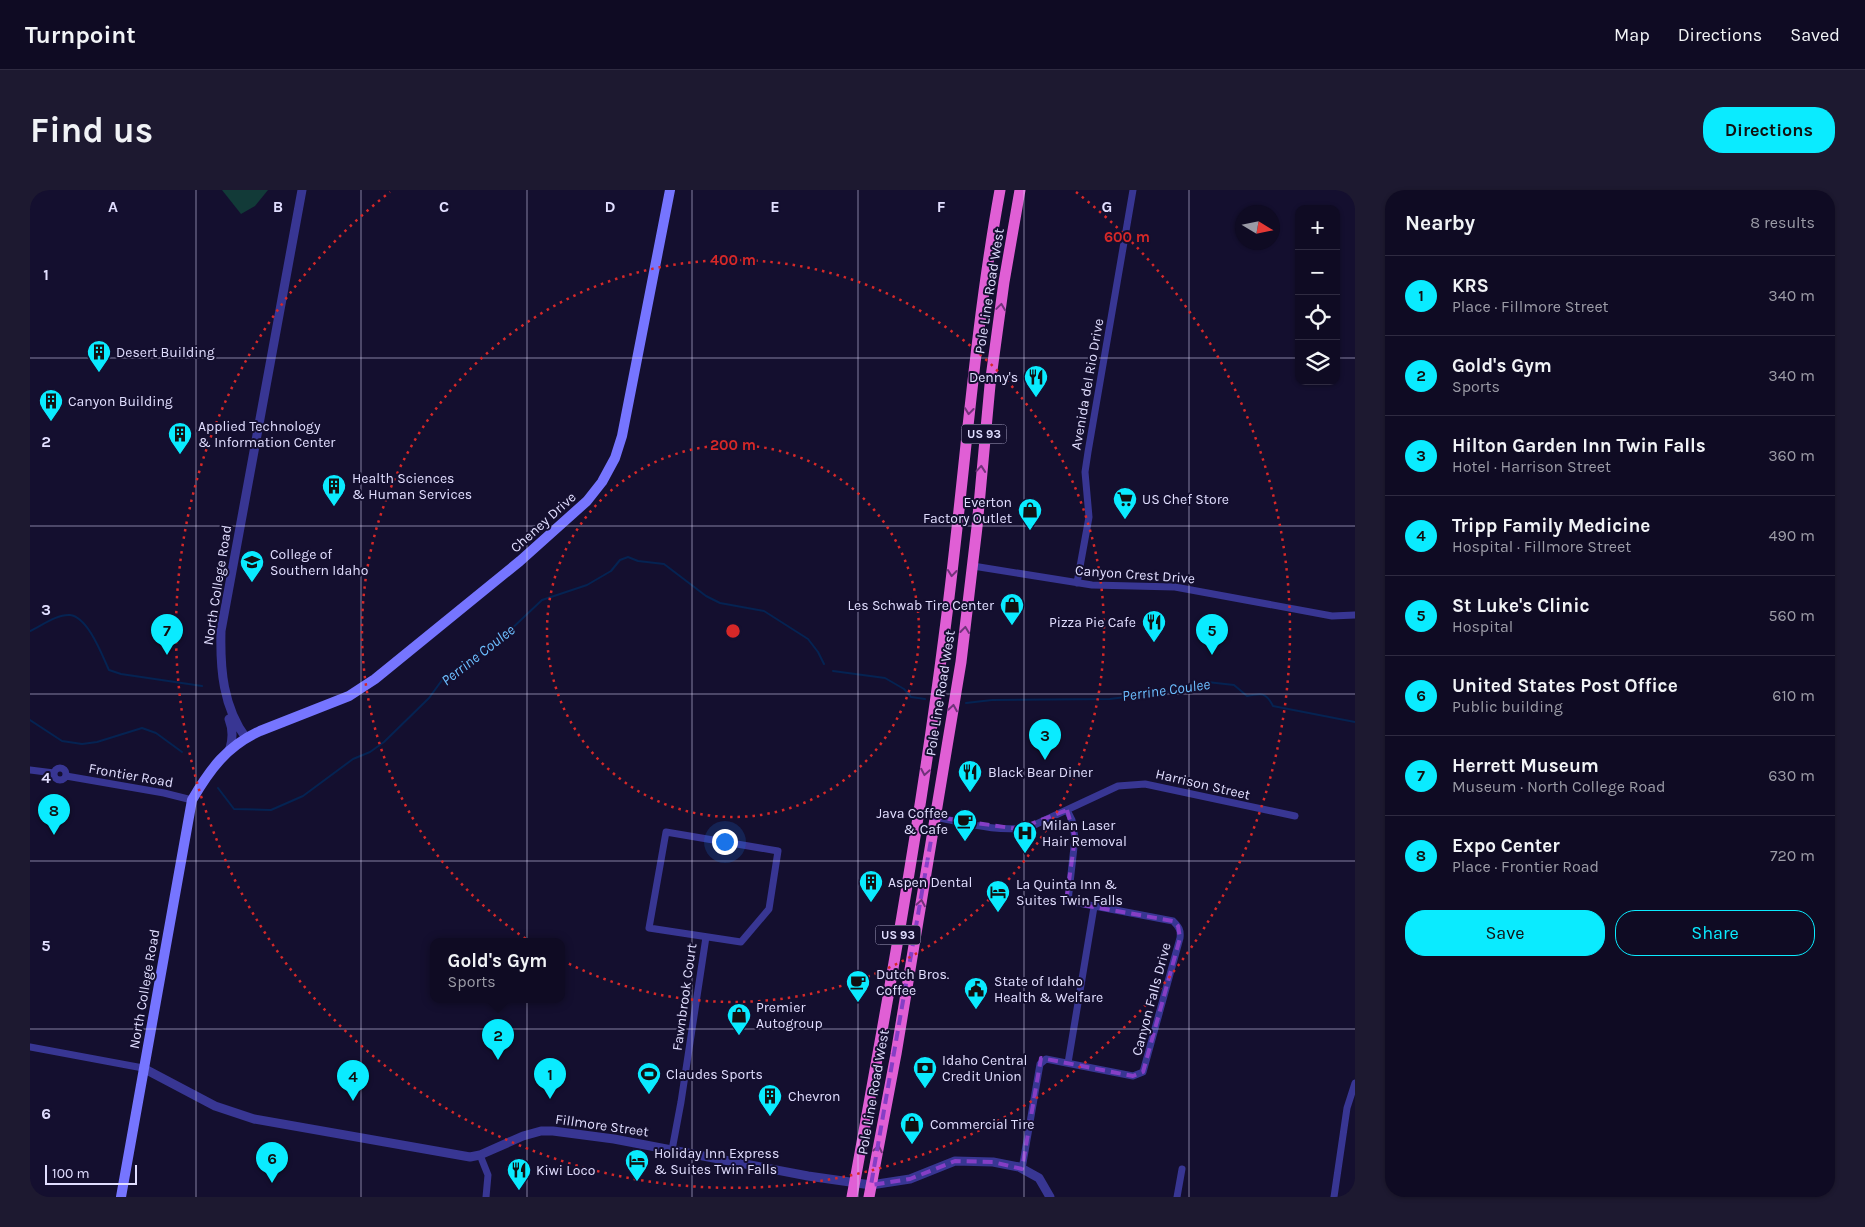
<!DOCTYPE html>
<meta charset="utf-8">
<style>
:root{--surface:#0f0b23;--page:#1d1930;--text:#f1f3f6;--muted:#9b9ba6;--line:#2f2b41;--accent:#0aebff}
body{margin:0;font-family:Karla,sans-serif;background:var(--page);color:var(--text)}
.controls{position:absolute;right:15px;top:15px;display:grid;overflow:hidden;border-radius:10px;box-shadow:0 1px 4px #0004}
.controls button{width:45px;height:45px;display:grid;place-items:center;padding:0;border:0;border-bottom:1px solid var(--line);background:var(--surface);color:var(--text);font:25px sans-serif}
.compass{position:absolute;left:1205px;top:15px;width:45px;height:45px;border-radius:50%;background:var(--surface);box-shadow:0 1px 4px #0004;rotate:100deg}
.scale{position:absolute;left:15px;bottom:12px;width:92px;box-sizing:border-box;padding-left:5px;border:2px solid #e1deff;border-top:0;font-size:14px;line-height:18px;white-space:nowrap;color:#e1deff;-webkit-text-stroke:4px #140f2f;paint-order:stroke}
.you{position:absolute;left:694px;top:651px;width:18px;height:18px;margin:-12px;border:4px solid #fff;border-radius:50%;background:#1a73e8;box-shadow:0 0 0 8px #1a73e833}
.badge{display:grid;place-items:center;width:32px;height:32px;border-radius:50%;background:var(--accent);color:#111;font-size:16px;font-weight:700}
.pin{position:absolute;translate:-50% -41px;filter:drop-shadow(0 1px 2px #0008)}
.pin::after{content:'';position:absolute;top:26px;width:18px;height:15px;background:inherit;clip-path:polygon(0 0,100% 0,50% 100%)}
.popup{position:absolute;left:400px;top:748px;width:135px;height:65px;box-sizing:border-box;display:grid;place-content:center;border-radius:10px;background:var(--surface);filter:drop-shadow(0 1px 4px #0005);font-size:16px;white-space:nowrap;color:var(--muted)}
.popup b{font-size:19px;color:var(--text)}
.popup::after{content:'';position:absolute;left:50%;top:100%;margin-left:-10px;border:10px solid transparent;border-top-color:var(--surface)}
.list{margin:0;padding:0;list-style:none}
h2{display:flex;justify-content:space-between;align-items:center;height:65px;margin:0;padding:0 20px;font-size:21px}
h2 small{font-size:16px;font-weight:400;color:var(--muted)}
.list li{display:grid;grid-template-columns:32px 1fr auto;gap:15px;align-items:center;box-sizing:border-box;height:80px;padding:0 20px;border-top:1px solid var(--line)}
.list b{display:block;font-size:19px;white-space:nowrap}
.list p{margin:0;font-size:16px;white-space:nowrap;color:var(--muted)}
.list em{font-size:16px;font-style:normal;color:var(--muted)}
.actions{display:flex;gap:10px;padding:15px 20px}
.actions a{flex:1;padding:11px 0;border:1px solid var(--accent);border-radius:20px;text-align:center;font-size:18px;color:var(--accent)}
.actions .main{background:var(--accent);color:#111}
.icon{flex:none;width:28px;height:28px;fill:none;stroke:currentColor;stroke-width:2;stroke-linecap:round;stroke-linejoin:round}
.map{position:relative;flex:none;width:1325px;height:1007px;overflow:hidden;border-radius:20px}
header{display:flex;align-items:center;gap:30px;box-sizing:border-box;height:70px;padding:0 25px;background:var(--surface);border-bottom:1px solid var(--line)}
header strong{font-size:24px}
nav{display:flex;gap:28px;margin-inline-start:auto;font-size:18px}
.intro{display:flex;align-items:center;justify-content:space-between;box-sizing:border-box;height:120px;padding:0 30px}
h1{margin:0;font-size:35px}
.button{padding:12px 22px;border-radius:20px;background:var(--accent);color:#111;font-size:18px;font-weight:700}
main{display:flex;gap:30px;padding:0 30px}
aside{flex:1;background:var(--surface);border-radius:20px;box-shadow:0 1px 4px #0004}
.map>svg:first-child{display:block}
.green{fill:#123a38}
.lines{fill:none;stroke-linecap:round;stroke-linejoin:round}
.stream{stroke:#052352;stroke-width:2}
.minor{stroke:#383693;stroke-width:7}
.tertiary{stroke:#383693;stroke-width:9}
.secondary{stroke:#7675ff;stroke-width:10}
.trunk{stroke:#e05fd5;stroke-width:11}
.oneway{stroke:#70337a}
.marked{fill:none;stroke:#853ec5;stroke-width:4;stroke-dasharray:10 6;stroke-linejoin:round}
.grid{fill:none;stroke:#e1deff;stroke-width:1;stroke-opacity:0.55}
.ring{fill:none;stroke:#d62828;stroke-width:2.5;stroke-dasharray:2.5 5}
.labels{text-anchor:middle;stroke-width:4;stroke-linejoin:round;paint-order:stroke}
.shield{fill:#140f2f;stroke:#a4a0c1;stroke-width:1}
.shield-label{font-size:12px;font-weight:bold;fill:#e1deff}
.street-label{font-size:14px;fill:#e1deff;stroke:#140f2f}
.poi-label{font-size:14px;fill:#e1deff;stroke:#140f2f;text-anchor:start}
.water-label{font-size:15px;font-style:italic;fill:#6cbeff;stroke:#140f2f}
.grid-label{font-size:16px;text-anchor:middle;font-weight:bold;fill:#e1deff;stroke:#140f2f;stroke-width:4;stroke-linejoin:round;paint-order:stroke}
.centre{fill:#d62828;stroke:#140f2f;stroke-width:2.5}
.ring-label{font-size:15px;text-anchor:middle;font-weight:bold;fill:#d62828;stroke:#140f2f;stroke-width:4;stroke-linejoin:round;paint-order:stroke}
</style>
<header>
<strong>Turnpoint</strong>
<nav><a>Map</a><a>Directions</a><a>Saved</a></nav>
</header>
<div class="intro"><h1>Find us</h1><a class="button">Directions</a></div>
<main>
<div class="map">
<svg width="1325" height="1007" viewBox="0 0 1325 1007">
<rect width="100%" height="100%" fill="#140f2f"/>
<path class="green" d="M 192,0 L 238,0 L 225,16 L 211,24 Z"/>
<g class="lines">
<path class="stream" d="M 0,441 C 11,436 27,424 40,425 C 58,427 72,465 79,480 L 91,484 L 172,496
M 803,481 L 855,488 L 874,499 L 881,507 L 895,509
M 936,513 L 962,510 L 1080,509 L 1150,500 L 1177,492 L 1204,495 L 1217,506 C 1231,503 1236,502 1243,516 L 1325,532
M 0,530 L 32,551 L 52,554 L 67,552 L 112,538 L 126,543 L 152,562
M 188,598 L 204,619 L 241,620 L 273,606 L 323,569 L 340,562 L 354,552 L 399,508 L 415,486 L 476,444 L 512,410 L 557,395 L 581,381 L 590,370 L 598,367 L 608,371 L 634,374 L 676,406 L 690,413 L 734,421 L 778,449 L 788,462 L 794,474"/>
<path class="minor" d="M 943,376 L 1062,395 L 1145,397 L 1302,426 L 1325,425
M 1047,393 L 1059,327 L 1055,282 L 1058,262 L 1103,0
M24 584a6 6 0 1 1 12 0a6 6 0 1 1-12 0Z
M 0,580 L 24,583
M 36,586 L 134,603 L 162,610
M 905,627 C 936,633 969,643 1000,637 L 1088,596 L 1115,594 L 1265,626
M 636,642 L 748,661 L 739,719 L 711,752 L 619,738 Z
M 0,857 L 113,878
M 1038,873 L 1064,717
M 642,960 L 651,912 L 676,747
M 450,965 L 458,985 L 456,1007
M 992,979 L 1010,874 L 1016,869 L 1103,886 L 1113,882 L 1150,748 C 1151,740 1149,737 1143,731 L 1038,711 L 1045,648 L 1042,630 L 1037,620
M 1147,1007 L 1152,979
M 1304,1007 L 1317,918 L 1325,893"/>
<path class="tertiary" d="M 199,529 C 203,539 203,548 200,558
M 216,548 C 193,517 190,479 191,441 L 272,0
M 113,878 L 185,916 L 224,929 L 440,967 L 450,965 L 493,946 L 511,941 L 523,941 L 584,949 L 778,986 L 841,995 L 880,989 L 925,971 L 963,972 L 989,977 L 1009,988 L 1020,1007"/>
<path class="secondary" d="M 91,1007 L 162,610 C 180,579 197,556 230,541 L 319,506 L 345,489 L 490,371 L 557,311 L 572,292 L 585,268 L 592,246 L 640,0"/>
<path class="trunk" d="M 822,1007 C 856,821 890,634 914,447 C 934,298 943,148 970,0
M 839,1007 L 866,864 L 931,472 L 947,337 L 960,195 L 974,92 L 990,0"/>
</g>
<defs><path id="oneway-chevron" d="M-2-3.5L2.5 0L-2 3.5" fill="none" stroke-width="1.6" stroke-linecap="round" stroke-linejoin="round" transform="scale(1.25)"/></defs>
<g class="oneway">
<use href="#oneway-chevron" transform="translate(971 117) rotate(-82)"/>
<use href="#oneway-chevron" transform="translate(939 221) rotate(96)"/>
<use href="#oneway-chevron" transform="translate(951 279) rotate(-85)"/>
<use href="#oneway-chevron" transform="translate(922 383) rotate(96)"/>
<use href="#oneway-chevron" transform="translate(935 440) rotate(-83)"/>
<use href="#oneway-chevron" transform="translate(923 518) rotate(-81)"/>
<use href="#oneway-chevron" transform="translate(895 582) rotate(100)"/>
<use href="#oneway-chevron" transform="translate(891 713) rotate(-80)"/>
<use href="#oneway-chevron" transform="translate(848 959) rotate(-79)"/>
</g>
<path class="marked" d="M 1037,620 L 1045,648 L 1036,712 L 1143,731 L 1148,736 L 1150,748 L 1113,882 L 1103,886 L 1011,868 L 992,979 L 963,972 L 925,971 L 880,989 L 841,995 L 905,627 L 988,639 Z"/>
<path class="grid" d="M 166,0 L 166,1007M 331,0 L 331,1007M 497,0 L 497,1007M 662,0 L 662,1007M 828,0 L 828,1007M 994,0 L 994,1007M 1159,0 L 1159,1007M 0,168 L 1269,168M 1306,168 L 1325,168M 0,336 L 1325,336M 0,504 L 1325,504M 0,671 L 1325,671M 0,839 L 1325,839"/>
<g class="ring">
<circle cx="703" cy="441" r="186"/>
<circle cx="703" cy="441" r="371"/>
<path d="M1046 2A557 557 0 1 1 360 2"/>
</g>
<defs>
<g id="building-pin" transform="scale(1.25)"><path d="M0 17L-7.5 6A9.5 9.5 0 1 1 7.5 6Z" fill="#0aebff" stroke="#140f2f"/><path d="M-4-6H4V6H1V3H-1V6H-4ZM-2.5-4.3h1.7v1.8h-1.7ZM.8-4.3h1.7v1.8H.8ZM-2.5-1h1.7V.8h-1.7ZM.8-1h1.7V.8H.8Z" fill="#111"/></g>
<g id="restaurant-pin" transform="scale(1.25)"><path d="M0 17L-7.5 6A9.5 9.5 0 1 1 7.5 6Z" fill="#0aebff" stroke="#140f2f"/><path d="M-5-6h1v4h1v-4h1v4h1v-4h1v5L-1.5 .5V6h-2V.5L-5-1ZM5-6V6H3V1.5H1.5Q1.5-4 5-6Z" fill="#111"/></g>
<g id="supermarket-pin" transform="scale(1.25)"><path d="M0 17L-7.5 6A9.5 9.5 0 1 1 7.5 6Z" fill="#0aebff" stroke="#140f2f"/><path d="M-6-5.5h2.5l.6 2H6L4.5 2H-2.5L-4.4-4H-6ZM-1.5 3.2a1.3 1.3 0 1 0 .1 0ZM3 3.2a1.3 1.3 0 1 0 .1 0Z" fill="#111"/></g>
<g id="shop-pin" transform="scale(1.25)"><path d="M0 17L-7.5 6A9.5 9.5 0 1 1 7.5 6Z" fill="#0aebff" stroke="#140f2f"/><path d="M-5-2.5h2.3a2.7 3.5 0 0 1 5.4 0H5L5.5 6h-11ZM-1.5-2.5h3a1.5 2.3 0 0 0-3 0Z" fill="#111"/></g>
<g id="university-pin" transform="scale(1.25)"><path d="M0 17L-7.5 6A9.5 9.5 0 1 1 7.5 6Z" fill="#0aebff" stroke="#140f2f"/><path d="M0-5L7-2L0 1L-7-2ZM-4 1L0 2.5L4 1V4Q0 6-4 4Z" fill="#111"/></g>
<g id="cafe-pin" transform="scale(1.25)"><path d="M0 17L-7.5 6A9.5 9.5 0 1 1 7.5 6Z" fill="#0aebff" stroke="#140f2f"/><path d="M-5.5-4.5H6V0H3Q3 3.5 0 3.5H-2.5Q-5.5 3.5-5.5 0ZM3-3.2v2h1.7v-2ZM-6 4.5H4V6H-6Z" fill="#111"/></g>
<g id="hospital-pin" transform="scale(1.25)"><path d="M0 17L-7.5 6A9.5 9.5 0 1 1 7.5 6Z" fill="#0aebff" stroke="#140f2f"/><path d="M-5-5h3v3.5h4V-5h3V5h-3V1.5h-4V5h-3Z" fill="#111"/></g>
<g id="hotel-pin" transform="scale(1.25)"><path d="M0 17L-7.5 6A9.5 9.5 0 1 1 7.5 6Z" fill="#0aebff" stroke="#140f2f"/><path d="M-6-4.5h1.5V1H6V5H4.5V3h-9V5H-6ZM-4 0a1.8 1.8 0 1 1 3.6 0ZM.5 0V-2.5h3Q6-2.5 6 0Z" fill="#111"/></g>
<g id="civic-pin" transform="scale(1.25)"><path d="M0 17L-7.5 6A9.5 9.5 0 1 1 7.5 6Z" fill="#0aebff" stroke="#140f2f"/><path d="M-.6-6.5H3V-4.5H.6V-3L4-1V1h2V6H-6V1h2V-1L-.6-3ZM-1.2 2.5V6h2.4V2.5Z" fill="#111"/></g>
<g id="bank-pin" transform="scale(1.25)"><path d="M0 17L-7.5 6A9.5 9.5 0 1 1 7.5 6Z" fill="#0aebff" stroke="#140f2f"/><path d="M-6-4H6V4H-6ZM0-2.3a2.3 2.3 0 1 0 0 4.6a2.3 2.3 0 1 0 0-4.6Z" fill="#111"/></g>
<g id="stadium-pin" transform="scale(1.25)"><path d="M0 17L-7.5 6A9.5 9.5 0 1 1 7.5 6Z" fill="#0aebff" stroke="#140f2f"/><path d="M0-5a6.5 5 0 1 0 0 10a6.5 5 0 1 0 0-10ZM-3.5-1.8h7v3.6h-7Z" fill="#111"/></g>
</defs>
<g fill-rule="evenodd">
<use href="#building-pin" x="69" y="162"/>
<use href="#restaurant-pin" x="1006" y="187"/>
<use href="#building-pin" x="21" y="211"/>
<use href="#building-pin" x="150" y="244"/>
<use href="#building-pin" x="304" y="296"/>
<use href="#supermarket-pin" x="1095" y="309"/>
<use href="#shop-pin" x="1000" y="320"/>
<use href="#university-pin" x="222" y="372"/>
<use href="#shop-pin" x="982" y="415"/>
<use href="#restaurant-pin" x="1124" y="432"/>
<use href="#restaurant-pin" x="940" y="582"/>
<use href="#cafe-pin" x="935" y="631"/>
<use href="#hospital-pin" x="995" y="643"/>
<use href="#building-pin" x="841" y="692"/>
<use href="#hotel-pin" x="968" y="702"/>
<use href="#cafe-pin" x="828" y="792"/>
<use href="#civic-pin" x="946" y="799"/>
<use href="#shop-pin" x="709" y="825"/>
<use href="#bank-pin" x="895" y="878"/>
<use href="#stadium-pin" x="619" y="884"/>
<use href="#building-pin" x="740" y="906"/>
<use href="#shop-pin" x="882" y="934"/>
<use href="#hotel-pin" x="607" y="971"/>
<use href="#restaurant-pin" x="489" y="980"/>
</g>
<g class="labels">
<g class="shield">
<rect x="931.5" y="234.5" width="45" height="19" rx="4"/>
<rect x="845.5" y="735.5" width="45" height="19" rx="4"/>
</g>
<g class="shield-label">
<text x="954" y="248">US 93</text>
<text x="868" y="749">US 93</text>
</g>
<g class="street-label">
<text transform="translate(959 101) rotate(-81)" y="5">Pole Line Road West</text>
<text transform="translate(1057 194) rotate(-80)" y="5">Avenida del Rio Drive</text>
<text transform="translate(513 332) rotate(-42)" y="5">Cheney Drive</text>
<text transform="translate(1105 384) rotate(4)" y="5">Canyon Crest Drive</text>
<text transform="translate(187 395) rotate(-81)" y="5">North College Road</text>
<text transform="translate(910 503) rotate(-81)" y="5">Pole Line Road West</text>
<text transform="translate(101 585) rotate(10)" y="5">Frontier Road</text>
<text transform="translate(1173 594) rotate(13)" y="5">Harrison Street</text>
<text transform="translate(114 799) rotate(-80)" y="5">North College Road</text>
<text transform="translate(654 807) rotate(-82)" y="5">Fawnbrook Court</text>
<text transform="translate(1121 809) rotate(-75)" y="5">Canyon Falls Drive</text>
<text transform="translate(843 902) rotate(-80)" y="5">Pole Line Road West</text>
<text transform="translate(572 935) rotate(8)" y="5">Fillmore Street</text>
</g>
<g class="poi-label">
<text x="86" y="167">Desert Building</text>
<text x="988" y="192" text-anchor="end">Denny's</text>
<text x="38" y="216">Canyon Building</text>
<text x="168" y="241">Applied Technology<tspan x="168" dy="16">&amp; Information Center</tspan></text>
<text x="322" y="293">Health Sciences<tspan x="322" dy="16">&amp; Human Services</tspan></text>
<text x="1112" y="314">US Chef Store</text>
<text x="982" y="317" text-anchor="end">Everton<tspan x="982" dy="16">Factory Outlet</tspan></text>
<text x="240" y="369">College of<tspan x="240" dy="16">Southern Idaho</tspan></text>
<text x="964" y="420" text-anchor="end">Les Schwab Tire Center</text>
<text x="1106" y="437" text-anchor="end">Pizza Pie Cafe</text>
<text x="958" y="587">Black Bear Diner</text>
<text x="918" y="628" text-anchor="end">Java Coffee<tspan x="918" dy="16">&amp; Cafe</tspan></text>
<text x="1012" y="640">Milan Laser<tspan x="1012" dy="16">Hair Removal</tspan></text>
<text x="858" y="697">Aspen Dental</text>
<text x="986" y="699">La Quinta Inn &amp;<tspan x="986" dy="16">Suites Twin Falls</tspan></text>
<text x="846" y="789">Dutch Bros.<tspan x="846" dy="16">Coffee</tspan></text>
<text x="964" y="796">State of Idaho<tspan x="964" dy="16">Health &amp; Welfare</tspan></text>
<text x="726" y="822">Premier<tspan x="726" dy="16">Autogroup</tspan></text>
<text x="912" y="875">Idaho Central<tspan x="912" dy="16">Credit Union</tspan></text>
<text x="636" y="889">Claudes Sports</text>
<text x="758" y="911">Chevron</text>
<text x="900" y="939">Commercial Tire</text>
<text x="624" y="968">Holiday Inn Express<tspan x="624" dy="16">&amp; Suites Twin Falls</tspan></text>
<text x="506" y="985">Kiwi Loco</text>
</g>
<g class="water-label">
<text transform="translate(448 465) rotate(-38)" y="5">Perrine Coulee</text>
<text transform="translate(1136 500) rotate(-8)" y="5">Perrine Coulee</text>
</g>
</g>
<g class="grid-label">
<text x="83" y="22">A</text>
<text x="248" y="22">B</text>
<text x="414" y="22">C</text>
<text x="580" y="22">D</text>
<text x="745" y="22">E</text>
<text x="911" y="22">F</text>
<text x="1077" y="22">G</text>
<text x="16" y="90">1</text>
<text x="16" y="257">2</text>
<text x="16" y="425">3</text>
<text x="16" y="593">4</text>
<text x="16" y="761">5</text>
<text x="16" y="929">6</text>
</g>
<circle cx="703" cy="441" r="8" class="centre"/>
<g class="ring-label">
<text x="1097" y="52">600 m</text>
<text x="703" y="75">400 m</text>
<text x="703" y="260">200 m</text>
</g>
</svg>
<div class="controls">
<button>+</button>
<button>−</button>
<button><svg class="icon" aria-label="locate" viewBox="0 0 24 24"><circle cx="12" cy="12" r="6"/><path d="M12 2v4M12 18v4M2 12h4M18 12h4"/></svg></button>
<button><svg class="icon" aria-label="layers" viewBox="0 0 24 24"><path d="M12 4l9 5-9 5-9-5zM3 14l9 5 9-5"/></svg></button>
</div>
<svg class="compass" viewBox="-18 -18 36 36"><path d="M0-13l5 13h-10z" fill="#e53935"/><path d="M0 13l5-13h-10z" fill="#9b9ba6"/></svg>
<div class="scale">100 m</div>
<div class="you"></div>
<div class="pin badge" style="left:520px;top:909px">1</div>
<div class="pin badge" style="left:468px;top:870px">2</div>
<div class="popup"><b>Gold's Gym</b>Sports</div>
<div class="pin badge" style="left:1015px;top:570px">3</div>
<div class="pin badge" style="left:323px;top:911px">4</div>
<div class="pin badge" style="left:1182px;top:465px">5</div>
<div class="pin badge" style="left:242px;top:993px">6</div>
<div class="pin badge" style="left:137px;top:465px">7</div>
<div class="pin badge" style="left:24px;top:645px">8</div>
</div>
<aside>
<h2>Nearby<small>8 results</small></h2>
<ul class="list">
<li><span class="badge">1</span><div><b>KRS</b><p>Place · Fillmore Street</p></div><em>340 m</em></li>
<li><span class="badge">2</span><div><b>Gold's Gym</b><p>Sports</p></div><em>340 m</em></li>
<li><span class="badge">3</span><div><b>Hilton Garden Inn Twin Falls</b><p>Hotel · Harrison Street</p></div><em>360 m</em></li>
<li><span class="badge">4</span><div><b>Tripp Family Medicine</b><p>Hospital · Fillmore Street</p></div><em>490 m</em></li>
<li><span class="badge">5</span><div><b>St Luke's Clinic</b><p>Hospital</p></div><em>560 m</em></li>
<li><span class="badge">6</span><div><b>United States Post Office</b><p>Public building</p></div><em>610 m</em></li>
<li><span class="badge">7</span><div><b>Herrett Museum</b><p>Museum · North College Road</p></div><em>630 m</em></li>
<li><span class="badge">8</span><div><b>Expo Center</b><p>Place · Frontier Road</p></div><em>720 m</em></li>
</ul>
<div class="actions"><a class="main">Save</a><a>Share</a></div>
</aside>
</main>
